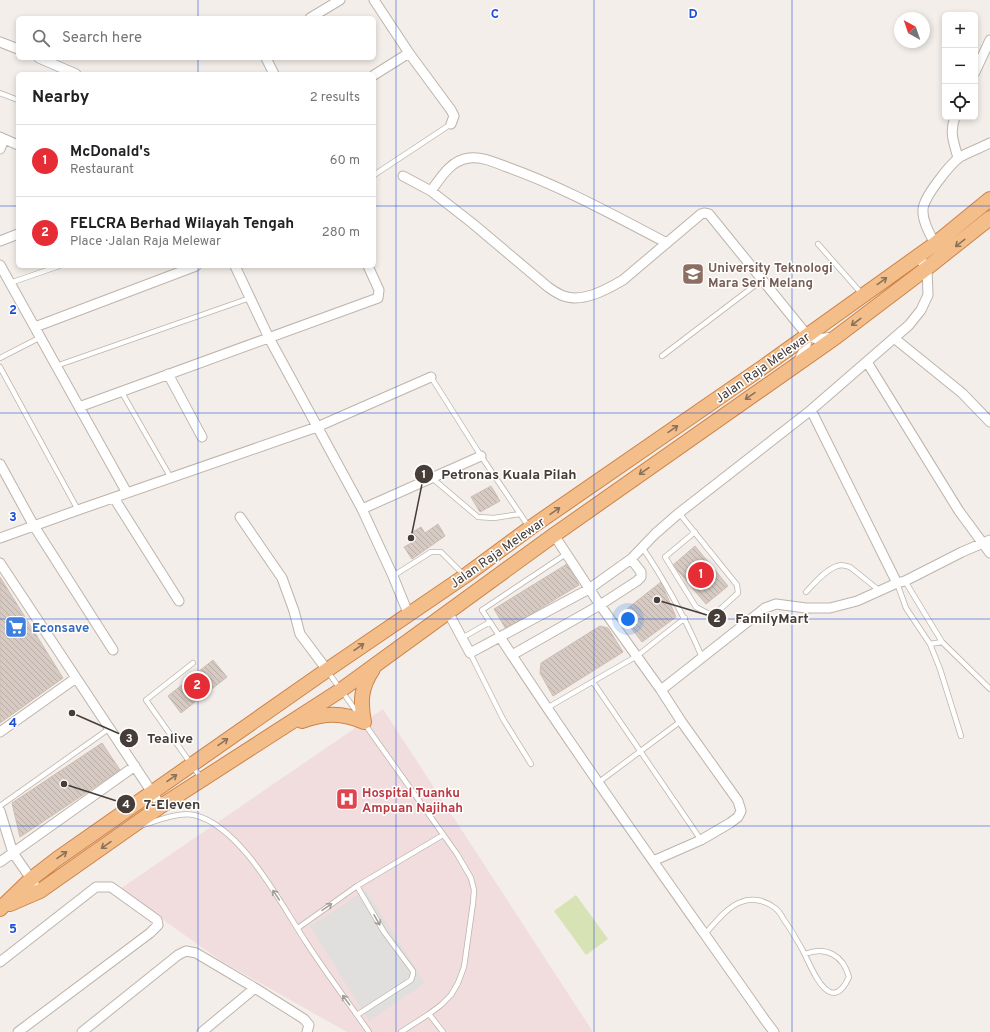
<!DOCTYPE html>
<meta charset="utf-8">
<style>
:root{--surface:#fff;--page:#f2f2f2;--text:#202124;--muted:#757577;--line:#e0e0e0;--accent:#e62c34}
body{margin:0;font-family:Overpass,sans-serif;background:var(--page);color:var(--text)}
.controls{position:absolute;right:12px;top:12px;display:grid;overflow:hidden;border-radius:6px;box-shadow:0 2px 6px #0003}
.controls button{width:36px;height:36px;display:grid;place-items:center;padding:0;border:0;border-bottom:1px solid var(--line);background:var(--surface);color:var(--text);font:20px sans-serif}
.compass{position:absolute;left:894px;top:12px;width:36px;height:36px;border-radius:50%;background:var(--surface);box-shadow:0 2px 6px #0003;rotate:320deg}
.you{position:absolute;left:628px;top:619px;width:14px;height:14px;margin:-10px;border:3px solid #fff;border-radius:50%;background:#1a73e8;box-shadow:0 0 0 6px #1a73e833}
.badge{display:grid;place-items:center;width:26px;height:26px;border-radius:50%;background:var(--accent);color:#fff;font-size:13px;font-weight:700}
.pin{position:absolute;translate:-50% -50%;border:2px solid #fff;box-shadow:0 1px 4px #0006}
.list{margin:0;padding:0;list-style:none}
h2{display:flex;justify-content:space-between;align-items:center;height:52px;margin:0;padding:0 16px;font-size:17px}
h2 small{font-size:13px;font-weight:400;color:var(--muted)}
.list li{display:grid;grid-template-columns:26px 1fr auto;gap:12px;align-items:center;box-sizing:border-box;height:72px;padding:0 16px;border-top:1px solid var(--line)}
.list b{display:block;font-size:15px;white-space:nowrap}
.list p{margin:0;font-size:13px;white-space:nowrap;color:var(--muted)}
.list em{font-size:13px;font-style:normal;color:var(--muted)}
.icon{flex:none;width:22px;height:22px;fill:none;stroke:currentColor;stroke-width:2;stroke-linecap:round;stroke-linejoin:round}
.map{position:relative;flex:none;width:990px;height:1032px;overflow:hidden}
.search{position:absolute;background:var(--surface);box-shadow:0 2px 6px #0003;left:16px;top:16px;width:360px;height:44px;display:flex;align-items:center;gap:10px;box-sizing:border-box;padding:0 14px;border-radius:6px;color:var(--muted);font-size:15px}
.panel{position:absolute;background:var(--surface);box-shadow:0 2px 6px #0003;left:16px;top:72px;width:360px;height:196px;border-radius:6px}
.map>svg:first-child{display:block}
.medical{fill:#f2ddde}
.pitch{fill:#d7e3b5}
.parking{fill:#e1dfdd}
.building{fill:url(#building-back-hatch);stroke:#cdbeb3}
.lines{fill:none;stroke-linecap:round;stroke-linejoin:round}
.service-casing{stroke:#bdb4ac;stroke-width:6}
.minor-casing{stroke:#bdb4ac;stroke-width:11}
.trunk-casing{stroke:#cf8246;stroke-width:16}
.service{stroke:#fff;stroke-width:4.5}
.minor{stroke:#fff;stroke-width:9}
.trunk{stroke:#f3be8a;stroke-width:14}
.oneway{stroke:#8b7159}
.oneway2{stroke:#a29e9c}
.grid{fill:none;stroke:#1d4ed8;stroke-width:1;stroke-opacity:0.55}
.labels{text-anchor:middle;stroke-width:3;stroke-linejoin:round;paint-order:stroke}
.education-label{font-size:13px;font-weight:bold;fill:#785e54;stroke:#fff;text-anchor:start}
.street-label{font-size:13px;fill:#463d38;stroke:#fff}
.shop-label{font-size:13px;font-weight:bold;fill:#366cbe;stroke:#fff;text-anchor:start}
.health-label{font-size:13px;font-weight:bold;fill:#be3a42;stroke:#fff;text-anchor:start}
.grid-label{font-size:13px;text-anchor:middle;font-weight:bold;fill:#1d4ed8;stroke:#fff;stroke-width:3;stroke-linejoin:round;paint-order:stroke}
.leader{fill:none;stroke:#463d38;stroke-width:1.5}
.callout-dot{fill:#463d38;stroke:#fff;stroke-width:1.5}
.mark-label{font-size:12px;text-anchor:middle;font-weight:bold;fill:#fff}
.callout-label{font-size:14px;text-anchor:middle;font-weight:bold;fill:#463d38;stroke:#fff;stroke-width:3;stroke-linejoin:round;paint-order:stroke}
</style>
<div class="map">
<svg width="990" height="1032" viewBox="0 0 990 1032">
<defs>
<pattern id="building-back-hatch" width="6" height="6" patternUnits="userSpaceOnUse"><rect width="6" height="6" fill="#d6cac2"/><path d="M-1 5l2 2M0 0l6 6M5-1l2 2" fill="none" stroke="#b9aea7"/></pattern>
</defs>
<rect width="100%" height="100%" fill="#f3eee9"/>
<path class="medical" d="M 383,709 L 593,1032 L 347,1032 L 221,961 L 120,889 Z"/>
<path class="pitch" d="M 576,895 L 608,939 L 586,955 L 554,911 Z"/>
<path class="parking" d="M 366,890 L 425,983 L 369,1021 L 310,926 Z"/>
<path class="building" d="M 491,486 L 500,501 L 480,512 L 471,497 Z
M 438,524 L 445,536 L 412,559 L 404,547 L 413,542 L 408,535 L 421,527 L 425,533 Z
M 695,546 L 728,586 L 706,604 L 673,565 Z
M 567,564 L 579,585 L 506,629 L 494,609 Z
M 0,577 L 63,678 L 0,723 Z
M 661,582 L 676,617 L 642,642 L 625,620 L 628,608 Z
M 600,626 L 608,628 L 623,652 L 553,696 L 540,673 L 541,663 Z
M 213,660 L 227,677 L 181,713 L 168,696 Z
M 102,743 L 120,770 L 20,837 L 12,803 Z"/>
<g class="lines">
<g class="service-casing">
<path id="service" d="M 0,93 L 18,100
M 374,175 L 451,124
M 818,244 L 862,294
M 10,283 L 59,266
M 662,356 L 762,280
M 0,358 L 41,337
M 56,366 L 250,298
M 0,367 L 78,510
M 431,377 L 481,456 L 529,527
M 121,391 L 171,478
M 432,478 L 478,517 L 494,518 L 520,514
M 679,513 L 737,585 L 738,593 L 715,614 L 709,614 L 696,607 L 665,557 L 695,532
M 642,547 C 666,582 685,618 702,657
M 393,576 L 431,552 L 441,552 L 464,575
M 905,581 L 942,642 L 990,689
M 897,583 L 906,608 L 930,644 L 942,642
M 806,592 C 814,584 825,570 837,566 C 842,564 846,566 850,567 L 880,591
M 500,637 L 482,610 L 566,554
M 462,638 L 490,622
M 930,644 L 940,669 L 961,736
M 470,653 L 503,719 L 531,764
M 193,663 L 146,700 L 201,778
M 328,672 L 359,715
M 593,682 L 701,840
M 547,708 L 637,656 L 685,618
M 364,723 L 457,854 L 471,878 L 474,890 L 473,903 L 464,967 L 458,983 L 451,995 L 441,1005 L 429,1014 L 401,1032
M 599,782 L 681,721
M 0,806 L 110,728
M 143,825 C 159,820 178,812 194,815 C 241,826 281,904 306,942 C 326,973 348,1002 369,1032
M 357,886 L 384,932 L 413,971 L 413,974 L 411,980 L 357,1015
M 298,928 L 357,886 L 443,835
M 705,934 C 715,923 727,907 741,902 C 753,897 766,901 775,908 C 779,911 782,916 784,920 C 791,929 796,939 802,949 C 808,960 818,987 830,992 C 839,996 846,984 849,977 C 843,955 826,946 805,954
M 429,1014 L 443,1032"/>
</g>
<g class="minor-casing">
<path id="minor" d="M 374,0 L 409,53 L 451,110 L 454,116 L 451,124
M 310,18 L 340,0
M 0,42 L 18,49
M 39,58 L 76,74
M 266,58 L 274,74
M 975,72 L 990,40
M 374,75 L 409,53
M 955,117 C 949,134 954,142 958,158
M 0,137 L 18,145
M 0,149 L 4,139
M 403,176 L 431,191 L 472,223 L 548,287 C 552,290 557,293 561,295 C 581,304 606,290 623,280 L 701,214 L 704,213 L 709,214 L 807,335 L 816,339 L 834,337
M 431,191 C 441,177 451,160 469,158 C 482,156 496,163 507,167 C 563,187 615,216 667,243
M 0,241 L 18,234
M 935,244 C 930,234 922,221 923,209 C 924,197 950,164 960,157 C 969,152 980,148 990,143
M 0,265 L 127,493
M 235,266 L 269,338 L 362,509 L 393,576 L 408,613
M 35,327 L 196,266
M 894,338 L 962,393 L 990,422
M 798,362 L 806,346 L 807,335
M 867,362 L 959,511 L 990,553
M 168,374 L 202,437
M 79,407 L 378,298 L 379,290 L 368,266
M 0,464 L 34,526 L 113,650
M 114,498 L 179,601
M 362,509 L 481,456
M 240,517 L 282,578 L 294,611 L 300,634 L 327,670
M 554,535 L 600,605 L 661,690 L 681,721 L 738,801 L 741,811 L 738,817 L 730,823 L 701,840 L 653,861
M 0,538 L 78,510 L 317,427 L 431,377
M 0,563 L 161,806
M 897,583 L 905,581 L 962,552 L 990,540
M 448,612 L 470,653 L 589,589 L 631,559 L 655,534 L 679,513 L 811,410 L 909,325 L 921,310 L 928,295 L 927,268 L 918,256
M 500,637 C 585,767 676,893 765,1020 L 774,1032
M 512,655 L 600,605 L 637,581 L 641,577 L 641,572 L 631,559
M 661,690 L 765,608 L 776,604 L 806,608 L 830,608 L 857,601 L 897,583 L 811,410
M 0,732 L 76,678
M 0,811 L 13,853 L 34,883
M 0,862 L 135,766
M 0,962 L 96,887 L 111,887 L 157,920 L 158,925 L 150,933 L 18,1032
M 82,1032 L 178,955 L 186,951 L 196,953 L 255,988 L 304,1019 L 309,1025 L 307,1032
M 202,1032 L 255,988"/>
</g>
<g class="trunk-casing">
<path id="trunk" d="M 302,721 C 324,713 342,712 364,722
M 364,722 C 360,700 361,687 373,669
M 10,904 L 40,891 L 161,806 L 341,690 L 554,535 L 836,337 L 927,268 L 990,218
M 0,909 L 31,879 L 57,859 L 327,670 L 465,576 L 530,528 L 766,365 L 935,244 L 990,199"/>
</g>
<use href="#service" class="service"/>
<use href="#minor" class="minor"/>
<use href="#trunk" class="trunk"/>
</g>
<defs><path id="oneway-shaft" d="M-6 0H5M1.5-3L5.5 0L1.5 3" fill="none" stroke-width="1.6" stroke-linecap="round" stroke-linejoin="round"/></defs>
<g class="oneway">
<use href="#oneway-shaft" transform="translate(960 243) rotate(142)"/>
<use href="#oneway-shaft" transform="translate(882 281) rotate(-36)"/>
<use href="#oneway-shaft" transform="translate(856 322) rotate(143)"/>
<use href="#oneway-shaft" transform="translate(750 396) rotate(145)"/>
<use href="#oneway-shaft" transform="translate(673 429) rotate(-35)"/>
<use href="#oneway-shaft" transform="translate(644 471) rotate(145)"/>
<use href="#oneway-shaft" transform="translate(555 511) rotate(-35)"/>
<use href="#oneway-shaft" transform="translate(359 647) rotate(-35)"/>
<use href="#oneway-shaft" transform="translate(223 742) rotate(-35)"/>
<use href="#oneway-shaft" transform="translate(172 778) rotate(-35)"/>
<use href="#oneway-shaft" transform="translate(106 845) rotate(145)"/>
<use href="#oneway-shaft" transform="translate(62 855) rotate(-35)"/>
</g>
<g class="oneway2">
<use href="#oneway-shaft" transform="translate(276 895) rotate(-124)"/>
<use href="#oneway-shaft" transform="translate(327 907) rotate(-35)"/>
<use href="#oneway-shaft" transform="translate(377 920) rotate(60)"/>
<use href="#oneway-shaft" transform="translate(346 1000) rotate(-127)"/>
</g>
<path class="grid" d="M 198,0 L 198,18M 396,0 L 396,1032M 594,0 L 594,1032M 792,0 L 792,1032M 198,58 L 198,74M 0,206 L 18,206M 374,206 L 990,206M 198,266 L 198,1032M 0,413 L 990,413M 0,619 L 990,619M 0,826 L 990,826"/>
<defs>
<g id="university-square" transform="scale(1.15)"><rect x="-9" y="-9" width="18" height="18" rx="4" fill="#8d6e63" stroke="#fff"/><path d="M0-5L7-2L0 1L-7-2ZM-4 1L0 2.5L4 1V4Q0 6-4 4Z" fill="#fff"/></g>
<g id="supermarket-square" transform="scale(1.15)"><rect x="-9" y="-9" width="18" height="18" rx="4" fill="#3f7fe0" stroke="#fff"/><path d="M-6-5.5h2.5l.6 2H6L4.5 2H-2.5L-4.4-4H-6ZM-1.5 3.2a1.3 1.3 0 1 0 .1 0ZM3 3.2a1.3 1.3 0 1 0 .1 0Z" fill="#fff"/></g>
<g id="hospital-square" transform="scale(1.15)"><rect x="-9" y="-9" width="18" height="18" rx="4" fill="#e0444e" stroke="#fff"/><path d="M-5-5h3v3.5h4V-5h3V5h-3V1.5h-4V5h-3Z" fill="#fff"/></g>
</defs>
<g fill-rule="evenodd">
<use href="#university-square" x="693" y="274"/>
<use href="#supermarket-square" x="16" y="627"/>
<use href="#hospital-square" x="347" y="799"/>
</g>
<g class="labels">
<g class="education-label">
<text x="708" y="272">University Teknologi<tspan x="708" dy="15">Mara Seri Melang</tspan></text>
</g>
<g class="street-label">
<text transform="translate(762 367) rotate(-35)" y="5">Jalan Raja Melewar</text>
<text transform="translate(497 552) rotate(-35)" y="5">Jalan Raja Melewar</text>
</g>
<g class="shop-label">
<text x="32" y="632">Econsave</text>
</g>
<g class="health-label">
<text x="362" y="797">Hospital Tuanku<tspan x="362" dy="15">Ampuan Najihah</tspan></text>
</g>
</g>
<g class="grid-label">
<text x="495" y="18">C</text>
<text x="693" y="18">D</text>
<text x="13" y="314">2</text>
<text x="13" y="521">3</text>
<text x="13" y="727">4</text>
<text x="13" y="933">5</text>
</g>
<path class="leader" d="M411 538L424 474M657 600L717 618M72 713L129 738M64 784L126 804"/>
<g class="callout-dot">
<circle cx="411" cy="538" r="4"/>
<circle cx="657" cy="600" r="4"/>
<circle cx="72" cy="713" r="4"/>
<circle cx="64" cy="784" r="4"/>
<circle cx="424" cy="474" r="10"/>
<circle cx="717" cy="618" r="10"/>
<circle cx="129" cy="738" r="10"/>
<circle cx="126" cy="804" r="10"/>
</g>
<g class="mark-label">
<text x="424" y="478">1</text>
<text x="717" y="622">2</text>
<text x="129" y="742">3</text>
<text x="126" y="808">4</text>
</g>
<g class="callout-label">
<text x="509" y="479">Petronas Kuala Pilah</text>
<text x="772" y="623">FamilyMart</text>
<text x="170" y="743">Tealive</text>
<text x="172" y="809">7-Eleven</text>
</g>
</svg>
<div class="controls">
<button>+</button>
<button>−</button>
<button><svg class="icon" aria-label="locate" viewBox="0 0 24 24"><circle cx="12" cy="12" r="6"/><path d="M12 2v4M12 18v4M2 12h4M18 12h4"/></svg></button>
</div>
<svg class="compass" viewBox="-18 -18 36 36"><path d="M0-13l5 13h-10z" fill="#e53935"/><path d="M0 13l5-13h-10z" fill="#757577"/></svg>
<div class="you"></div>
<div class="pin badge" style="left:701px;top:575px">1</div>
<div class="pin badge" style="left:197px;top:686px">2</div>
<div class="search"><svg class="icon" aria-label="search" viewBox="0 0 24 24"><circle cx="10" cy="10" r="6"/><path d="M15 15l6 6"/></svg>Search here</div>
<section class="panel">
<h2>Nearby<small>2 results</small></h2>
<ul class="list">
<li><span class="badge">1</span><div><b>McDonald's</b><p>Restaurant</p></div><em>60 m</em></li>
<li><span class="badge">2</span><div><b>FELCRA Berhad Wilayah Tengah</b><p>Place · Jalan Raja Melewar</p></div><em>280 m</em></li>
</ul>
</section>
</div>
